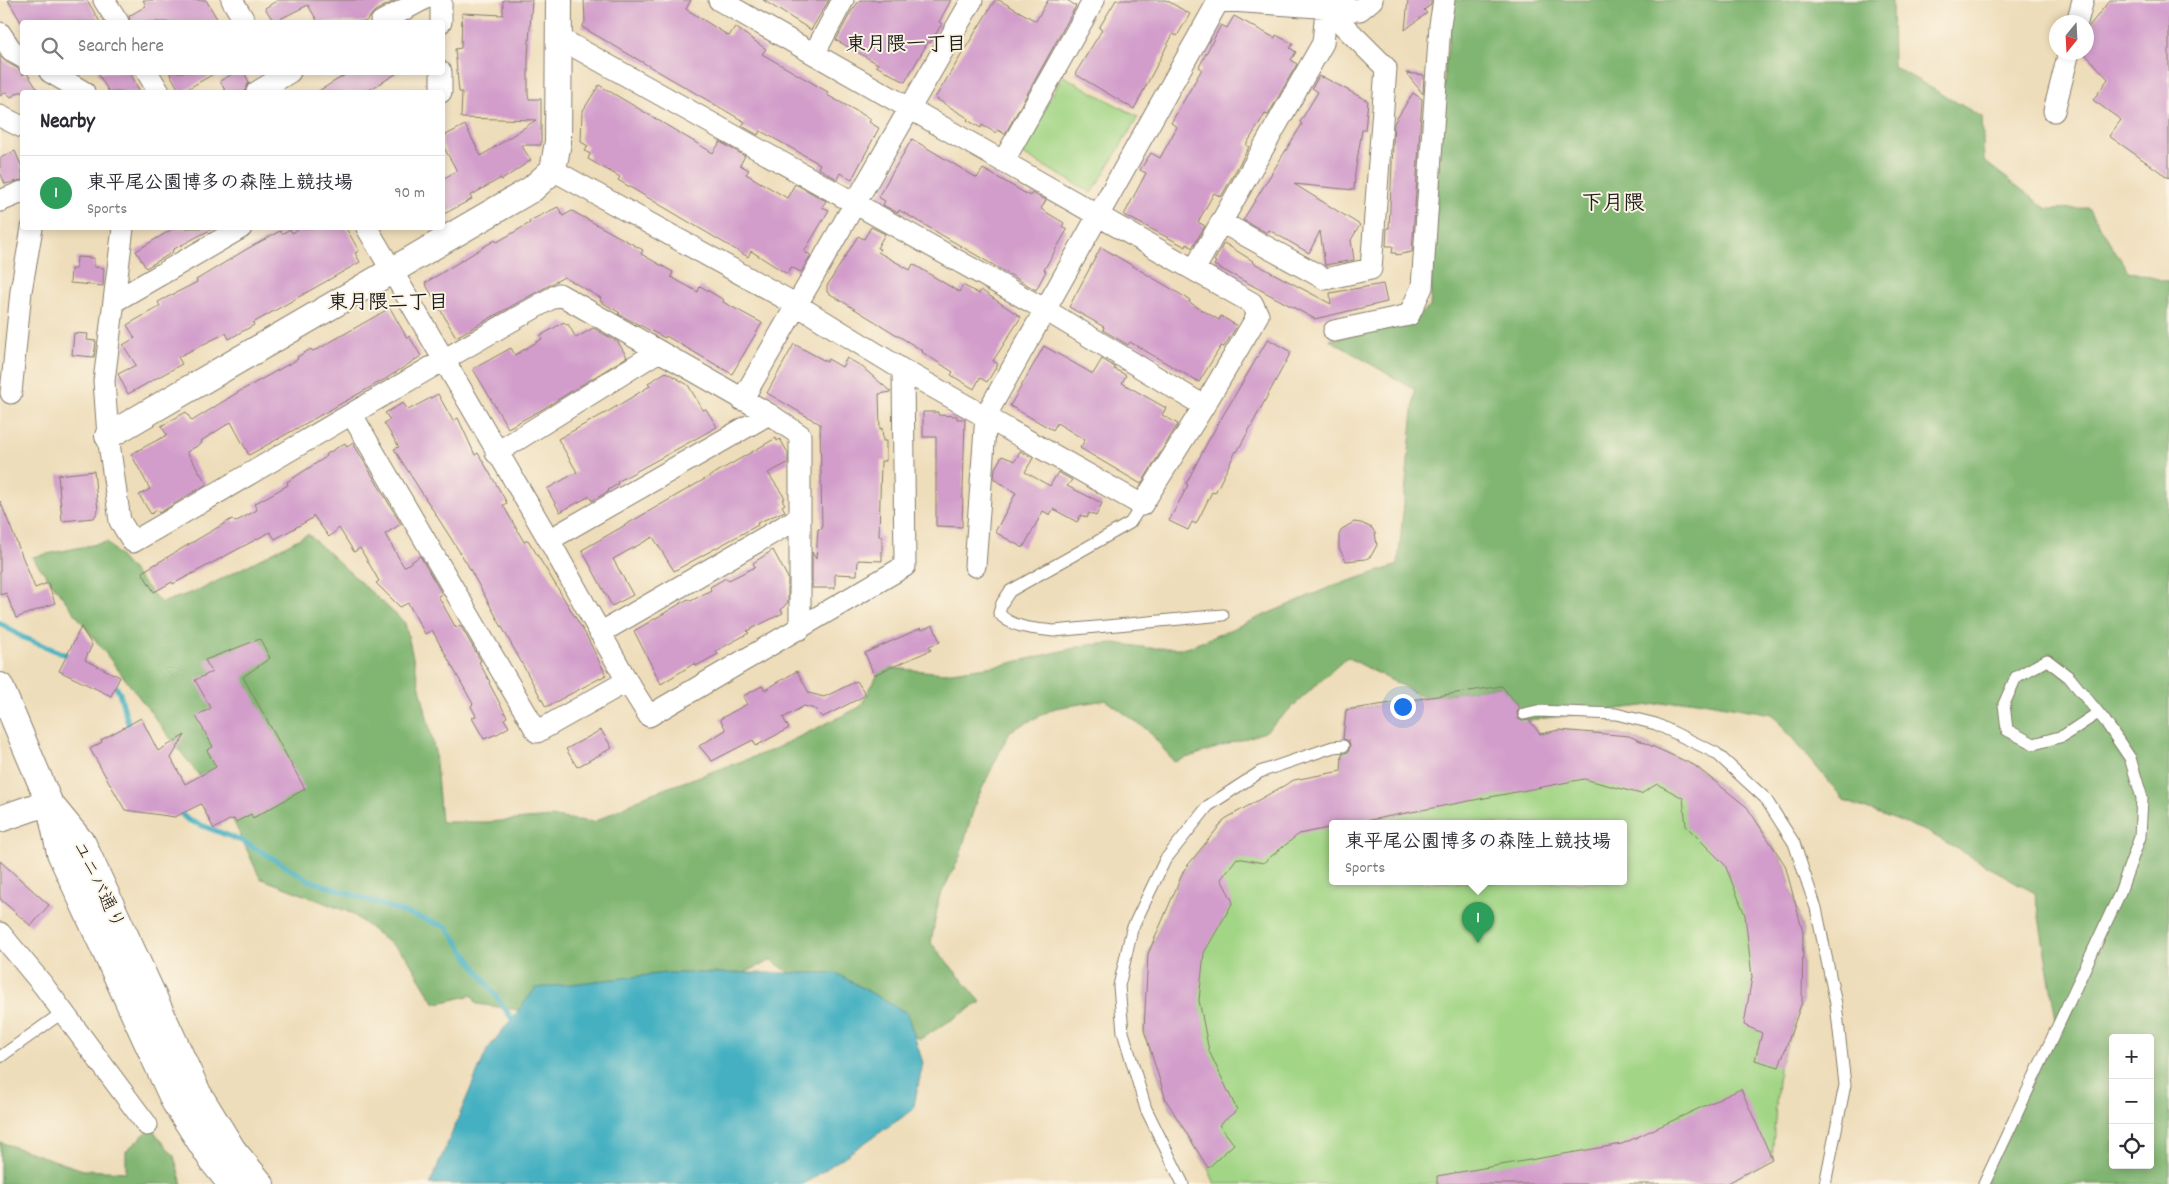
<!DOCTYPE html>
<meta charset="utf-8">
<style>
:root{--surface:#fff;--page:#f7f7f7;--text:#2b2b33;--muted:#7c7c81;--line:#e1e1e2;--accent:#1f6fb2}
body{margin:0;font-family:Dekko,"Klee One",sans-serif;background:var(--page);color:var(--text)}
.controls{position:absolute;right:15px;bottom:15px;display:grid;overflow:hidden;border-radius:5px;box-shadow:0 2px 8px #0003}
.controls button{width:45px;height:45px;display:grid;place-items:center;padding:0;border:0;border-bottom:1px solid var(--line);background:var(--surface);color:var(--text);font:25px sans-serif}
.compass{position:absolute;left:2049px;top:15px;width:45px;height:45px;border-radius:50%;background:var(--surface);box-shadow:0 2px 8px #0003;rotate:198deg}
.you{position:absolute;left:1402px;top:706px;width:18px;height:18px;margin:-12px;border:4px solid #fff;border-radius:50%;background:#1a73e8;box-shadow:0 0 0 8px #1a73e833}
.badge{display:grid;place-items:center;width:32px;height:32px;border-radius:50%;background:var(--accent);color:#fff;font-size:16px;font-weight:700}
.pin{position:absolute;translate:-50% -41px;filter:drop-shadow(0 1px 2px #0008)}
.pin::after{content:'';position:absolute;top:26px;width:18px;height:15px;background:inherit;clip-path:polygon(0 0,100% 0,50% 100%)}
.popup{position:absolute;left:1329px;top:820px;width:298px;height:65px;box-sizing:border-box;display:grid;place-content:center;border-radius:5px;background:var(--surface);filter:drop-shadow(0 1px 4px #0005);font-size:16px;white-space:nowrap;color:var(--muted)}
.popup b{font-size:19px;color:var(--text)}
.popup::after{content:'';position:absolute;left:50%;top:100%;margin-left:-10px;border:10px solid transparent;border-top-color:var(--surface)}
.list{margin:0;padding:0;list-style:none}
h2{display:flex;justify-content:space-between;align-items:center;height:65px;margin:0;padding:0 20px;font-size:21px}
h2 small{font-size:16px;font-weight:400;color:var(--muted)}
.list li{display:grid;grid-template-columns:32px 1fr auto;gap:15px;align-items:center;box-sizing:border-box;height:75px;padding:0 20px;border-top:1px solid var(--line)}
.list b{display:block;font-size:19px;white-space:nowrap}
.list p{margin:0;font-size:16px;white-space:nowrap;color:var(--muted)}
.list em{font-size:16px;font-style:normal;color:var(--muted)}
.icon{flex:none;width:28px;height:28px;fill:none;stroke:currentColor;stroke-width:2;stroke-linecap:round;stroke-linejoin:round}
.map{position:relative;flex:none;width:2169px;height:1184px;overflow:hidden}
.search{position:absolute;background:var(--surface);box-shadow:0 2px 8px #0003;left:20px;top:20px;width:425px;height:55px;display:flex;align-items:center;gap:12px;box-sizing:border-box;padding:0 18px;border-radius:5px;color:var(--muted);font-size:19px}
.panel{position:absolute;background:var(--surface);box-shadow:0 2px 8px #0003;left:20px;top:90px;width:425px;height:140px;border-radius:5px}
.map>svg:first-child{display:block}
.green{fill:#a2d585;stroke:#5f7850;fill-rule:evenodd}
.forest{fill:#81b672;stroke:#4e6947;fill-rule:evenodd}
.water{fill:#44b0c1;stroke:#30666e}
.lines{fill:none;stroke-linecap:round;stroke-linejoin:round}
.stream{stroke:#44b0c1;stroke-width:5.5}
.building{fill:#d29ccb}
.service-casing{stroke:#857c6b;stroke-width:13}
.minor-casing{stroke:#857c6b;stroke-width:23}
.tertiary-casing{stroke:#857c6b;stroke-width:28}
.service{stroke:#fff;stroke-width:11}
.minor{stroke:#fff;stroke-width:21}
.tertiary{stroke:#fff;stroke-width:26}
.labels{text-anchor:middle;stroke-width:4;stroke-linejoin:round;paint-order:stroke}
.street-label{font-size:19px;fill:#1c1c1c;stroke:#fcf5e5}
.neighbourhood-label{font-size:20px;font-weight:bold;fill:#1c1c1c;stroke:#fcf5e5}
.quarter-label{font-size:21px;font-weight:bold;fill:#1c1c1c;stroke:#fcf5e5}
</style>
<div class="map">
<svg width="2169" height="1184" viewBox="0 0 2169 1184">
<rect width="100%" height="100%" fill="#fcf5e5"/>
<filter id="ink" filterUnits="userSpaceOnUse"><feTurbulence type="fractalNoise" baseFrequency=".02" numOctaves="2"/><feDisplacementMap in="SourceGraphic" scale="10" xChannelSelector="R" yChannelSelector="G"/><feConvolveMatrix kernelMatrix="1 2 1 2 8 2 1 2 1" color-interpolation-filters="sRGB"/></filter>
<filter id="wash" filterUnits="userSpaceOnUse"><feTurbulence type="fractalNoise" baseFrequency=".0096" numOctaves="4" result="noise"/><feDisplacementMap in="SourceGraphic" scale="20" xChannelSelector="R" yChannelSelector="G"/><feGaussianBlur stdDeviation="1.12" result="paint"/><feColorMatrix in="noise" values="0 0 0 0 0 0 0 0 0 0 0 0 0 0 0 0 0 1.4 0 .05"/><feComposite in="paint" operator="in"/></filter>
<g filter="url(#wash)">
<rect width="100%" height="100%" fill="#eeddba"/>
<path class="green" d="M 1063,76 L 1138,117 L 1092,193 L 1019,152 Z
M 1502,686 L 1540,734 L 1559,730 L 1629,736 L 1694,765 L 1747,807 L 1785,865 L 1803,932 L 1802,1002 L 1779,1067 L 1772,1159 L 1726,1184 L 1215,1184 L 1208,1168 L 1166,1100 L 1144,1030 L 1148,954 L 1184,870 L 1225,819 L 1341,771 L 1346,710 ZM 1333,824 L 1623,824 L 1623,882 L 1333,882 Z"/>
<path class="forest" d="M 1454,0 L 1892,0 L 1893,66 L 1982,117 L 1984,161 L 2047,209 L 2088,208 L 2128,271 L 2169,282 L 2169,1184 L 1981,1184 L 2057,1025 L 2035,893 L 1928,832 L 1845,801 L 1772,714 L 1691,700 L 1529,720 L 1502,686 L 1425,698 L 1347,657 L 1265,732 L 1174,762 L 1149,731 L 1106,700 L 1055,708 L 1010,731 L 976,801 L 959,859 L 939,898 L 931,943 L 981,1002 L 920,1039 L 858,996 L 806,986 L 772,960 L 701,993 L 532,1012 L 477,1004 L 472,995 L 435,1004 L 406,956 L 351,913 L 260,878 L 233,820 L 32,557 L 107,542 L 161,603 L 202,589 L 308,534 L 405,623 L 435,752 L 441,822 L 488,822 L 553,817 L 594,822 L 647,795 L 770,751 L 860,707 L 882,667 L 944,673 L 1002,665 L 1087,645 L 1114,643 L 1149,648 L 1187,648 L 1328,588 L 1398,565 L 1415,390 L 1330,340 L 1411,322 L 1430,307 L 1445,68 ZM 2113,1038 L 2150,1038 L 2150,1165 L 2113,1165 Z
M 151,1128 L 174,1156 L 182,1184 L 0,1184 L 0,1142 L 83,1170 L 126,1172 L 126,1151 Z"/>
<path class="water" d="M 666,973 L 836,973 L 907,1013 L 923,1063 L 913,1110 L 804,1184 L 430,1184 L 487,1050 L 536,988 Z"/>
<g class="lines">
<path class="stream" d="M 0,623 L 22,637 L 74,658
M 111,682 L 119,691 L 130,730
M 176,809 L 188,820 L 247,843 L 309,880 L 447,927 L 515,1023"/>
</g>
<g id="blocks">
<path class="building" d="M 8,0 L 87,0 L 100,22 L 21,22 Z
M 143,0 L 206,0 L 219,22 L 130,22 L 129,16 L 146,6 Z
M 278,0 L 396,0 L 375,11 L 365,22 L 318,22 L 308,5 L 274,22 L 265,8 Z
M 503,0 L 532,0 L 528,56 L 528,95 L 529,99 L 541,99 L 541,145 L 521,145 L 531,160 L 502,180 L 501,178 L 470,196 L 472,199 L 442,215 L 442,179 L 457,171 L 442,144 L 442,137 L 465,125 L 481,156 L 536,120 L 461,118 L 462,92 L 459,92 L 455,49 L 461,48 L 462,13 L 503,15 Z
M 584,0 L 691,0 L 686,9 L 729,36 L 735,27 L 766,49 L 762,54 L 828,92 L 827,95 L 871,119 L 869,122 L 879,128 L 852,179 L 840,173 L 837,179 L 818,168 L 820,164 L 766,134 L 760,131 L 758,135 L 742,126 L 745,122 L 738,118 L 582,27 L 585,22 Z
M 763,0 L 829,0 L 811,30 Z
M 860,0 L 951,0 L 939,22 L 942,24 L 930,43 L 928,42 L 905,82 L 876,66 L 878,64 L 836,40 L 851,12 Z
M 995,0 L 999,0 L 1036,21 L 1048,0 L 1067,0 L 1076,6 L 1005,134 L 998,130 L 996,133 L 982,125 L 981,128 L 967,120 L 968,118 L 935,98 Z
M 1116,0 L 1166,0 L 1190,14 L 1177,36 L 1173,34 L 1134,109 L 1075,74 L 1102,30 L 1099,28 Z
M 1408,0 L 1431,0 L 1431,5 L 1424,10 L 1427,13 L 1405,30 Z
M 2110,0 L 2169,0 L 2169,178 L 2109,136 L 2121,120 L 2093,100 L 2108,79 L 2086,55 L 2086,30 Z
M 1234,16 L 1275,38 L 1276,35 L 1293,44 L 1290,48 L 1296,52 L 1291,60 L 1297,64 L 1268,115 L 1265,114 L 1246,145 L 1249,147 L 1221,197 L 1214,193 L 1198,222 L 1205,226 L 1192,248 L 1187,244 L 1186,247 L 1124,215 L 1146,173 L 1140,170 L 1151,153 L 1160,158 L 1177,127 L 1171,123 L 1202,69 L 1199,67 L 1221,25 L 1227,28 Z
M 0,56 L 6,62 L 19,69 L 23,75 L 27,73 L 39,92 L 19,92 L 11,97 L 6,92 L 0,96 Z
M 97,72 L 130,72 L 140,92 L 109,92 Z
M 169,72 L 217,72 L 182,92 L 180,92 Z
M 236,72 L 244,72 L 249,82 L 245,92 L 226,92 L 220,81 Z
M 350,72 L 399,72 L 366,92 L 317,92 Z
M 1406,73 L 1424,75 L 1423,94 Z
M 1319,76 L 1322,78 L 1323,77 L 1368,101 L 1365,130 L 1362,130 L 1355,173 L 1354,190 L 1294,184 L 1360,225 L 1351,240 L 1354,260 L 1325,265 L 1320,231 L 1309,253 L 1269,230 L 1267,233 L 1243,220 L 1302,124 L 1300,122 L 1318,92 L 1312,88 Z
M 599,85 L 713,153 L 720,142 L 745,156 L 740,165 L 749,170 L 746,174 L 787,198 L 795,184 L 826,201 L 822,207 L 829,210 L 804,252 L 811,255 L 801,272 L 791,267 L 787,274 L 751,251 L 748,257 L 618,180 L 620,177 L 588,159 L 590,154 L 585,151 L 588,146 L 581,142 L 582,112 Z
M 1413,93 L 1422,99 L 1412,252 L 1396,255 L 1396,253 L 1392,253 L 1393,246 L 1386,246 L 1387,228 L 1389,228 L 1394,123 Z
M 912,139 L 977,178 L 983,169 L 1030,196 L 1032,193 L 1046,200 L 1041,209 L 1064,223 L 1062,227 L 1067,230 L 1044,270 L 1046,271 L 1036,290 L 899,210 L 898,213 L 883,205 L 885,201 L 878,197 Z
M 15,151 L 22,167 L 22,180 L 5,184 L 0,172 L 0,158 Z
M 558,207 L 563,216 L 572,211 L 643,250 L 641,254 L 673,272 L 671,277 L 698,292 L 700,286 L 724,300 L 723,302 L 762,323 L 732,374 L 666,336 L 665,338 L 618,314 L 620,313 L 600,301 L 601,298 L 564,277 L 456,337 L 425,283 L 495,240 L 497,242 L 530,223 L 529,221 Z
M 871,227 L 885,234 L 877,248 L 880,249 L 878,252 L 910,270 L 913,264 L 959,292 L 963,285 L 979,294 L 981,290 L 1021,317 L 993,361 L 998,364 L 987,382 L 980,378 L 974,389 L 951,375 L 953,372 L 922,352 L 923,351 L 827,292 L 827,286 L 858,236 L 864,239 Z
M 174,228 L 214,228 L 172,250 L 173,252 L 146,268 L 136,251 Z
M 301,228 L 346,228 L 359,251 L 355,253 L 360,262 L 253,323 L 254,325 L 229,339 L 226,333 L 178,357 L 182,364 L 128,394 L 118,374 L 136,365 L 123,345 L 135,338 L 127,325 L 160,306 L 158,302 L 197,282 L 196,280 L 247,249 L 280,231 L 282,234 L 290,229 L 292,233 Z
M 1224,243 L 1253,261 L 1252,262 L 1331,304 L 1330,293 L 1383,284 L 1387,302 L 1315,319 L 1214,265 L 1216,262 L 1214,261 Z
M 1101,247 L 1190,300 L 1189,302 L 1219,320 L 1221,316 L 1237,326 L 1224,347 L 1221,346 L 1199,382 L 1130,342 L 1128,345 L 1103,330 L 1104,327 L 1069,307 Z
M 77,257 L 94,258 L 94,267 L 104,268 L 103,286 L 70,283 L 71,269 L 76,269 Z
M 390,308 L 407,338 L 409,336 L 421,356 L 387,378 L 249,455 L 231,422 L 201,441 L 202,443 L 187,452 L 207,484 L 159,513 L 157,510 L 151,514 L 139,495 L 150,489 L 131,454 L 167,435 L 161,426 L 186,412 L 192,421 L 235,394 L 298,359 L 297,357 L 311,349 L 312,351 L 318,349 Z
M 564,322 L 566,325 L 568,324 L 576,338 L 593,328 L 618,342 L 627,357 L 541,410 L 508,428 L 473,369 L 511,348 L 515,355 L 542,339 L 540,336 Z
M 74,333 L 88,334 L 87,340 L 96,341 L 94,357 L 72,355 Z
M 1268,339 L 1291,352 L 1248,432 L 1237,452 L 1236,451 L 1215,493 L 1212,492 L 1196,524 L 1192,522 L 1188,530 L 1169,521 L 1188,485 L 1186,484 L 1208,441 Z
M 794,344 L 827,362 L 828,359 L 842,367 L 847,358 L 861,366 L 891,392 L 879,394 L 880,429 L 882,428 L 883,441 L 886,441 L 886,461 L 881,461 L 879,536 L 882,536 L 882,561 L 858,560 L 857,575 L 835,574 L 835,588 L 812,588 L 812,552 L 816,559 L 818,529 L 822,529 L 820,424 L 767,393 Z
M 1044,346 L 1093,374 L 1102,359 L 1115,367 L 1114,369 L 1126,375 L 1122,383 L 1166,408 L 1162,415 L 1178,424 L 1141,484 L 1080,448 L 1085,440 L 1057,423 L 1053,430 L 1010,406 Z
M 666,372 L 688,385 L 703,410 L 706,409 L 717,427 L 617,482 L 618,484 L 608,490 L 609,491 L 592,501 L 590,496 L 560,512 L 547,489 L 577,472 L 558,439 L 609,411 L 650,386 L 648,383 Z
M 438,394 L 453,421 L 458,418 L 475,455 L 478,453 L 507,503 L 503,505 L 524,542 L 528,540 L 549,574 L 586,635 L 606,675 L 546,707 L 466,562 L 394,449 L 399,447 L 384,423 L 390,420 L 385,413 L 403,403 L 408,410 Z
M 923,412 L 938,412 L 938,415 L 957,416 L 957,419 L 965,419 L 962,527 L 936,526 L 936,437 L 923,437 Z
M 776,438 L 777,441 L 780,439 L 788,453 L 788,463 L 768,473 L 785,498 L 782,500 L 785,504 L 782,506 L 785,511 L 757,523 L 758,525 L 674,571 L 653,537 L 613,559 L 633,595 L 612,606 L 582,550 Z
M 345,443 L 347,447 L 353,443 L 401,524 L 385,534 L 404,567 L 420,556 L 442,594 L 438,596 L 456,628 L 460,625 L 481,661 L 479,662 L 490,682 L 489,683 L 507,717 L 504,719 L 509,727 L 497,734 L 484,739 L 472,718 L 476,716 L 471,706 L 473,704 L 432,630 L 425,634 L 408,603 L 400,607 L 376,583 L 379,581 L 360,548 L 354,552 L 339,528 L 329,537 L 313,515 L 311,519 L 275,539 L 270,532 L 173,584 L 172,582 L 154,592 L 142,572 L 232,519 L 235,522 L 257,510 L 254,504 L 288,485 L 287,482 L 326,457 L 325,455 Z
M 1020,451 L 1033,458 L 1025,472 L 1050,486 L 1058,472 L 1072,480 L 1067,486 L 1102,503 L 1096,516 L 1089,513 L 1087,518 L 1081,515 L 1077,522 L 1053,509 L 1050,515 L 1043,511 L 1023,548 L 995,532 L 1016,493 L 994,479 L 995,468 L 1002,456 L 1015,461 Z
M 94,471 L 98,511 L 94,518 L 62,521 L 58,475 Z
M 0,501 L 35,588 L 48,583 L 55,603 L 16,618 L 6,593 L 0,595 Z
M 1354,522 L 1361,523 L 1372,528 L 1375,533 L 1377,545 L 1371,556 L 1366,559 L 1346,561 L 1339,548 L 1339,535 L 1342,529 Z
M 773,550 L 788,578 L 788,602 L 781,610 L 783,613 L 747,631 L 749,633 L 716,651 L 718,654 L 696,666 L 695,663 L 661,684 L 634,631 L 688,599 L 691,601 L 711,590 L 710,587 L 726,578 L 729,580 L 755,567 L 753,563 Z
M 933,625 L 940,642 L 929,646 L 931,650 L 874,675 L 865,653 L 921,628 L 922,630 Z
M 81,627 L 92,645 L 85,660 L 120,677 L 111,696 L 59,671 Z
M 260,639 L 270,658 L 243,677 L 305,789 L 253,818 L 251,814 L 236,822 L 234,819 L 229,820 L 214,829 L 201,804 L 175,817 L 125,810 L 90,749 L 102,742 L 101,740 L 141,718 L 158,751 L 185,735 L 171,758 L 185,784 L 216,767 L 207,750 L 213,747 L 196,716 L 211,708 L 195,680 L 212,672 L 205,660 Z
M 797,671 L 809,693 L 824,697 L 857,681 L 866,695 L 823,717 L 815,709 L 804,706 L 783,718 L 789,728 L 756,746 L 753,740 L 712,761 L 699,746 L 726,730 L 720,719 L 747,704 L 743,696 L 762,686 L 765,690 Z
M 1502,686 L 1520,708 L 1517,712 L 1518,719 L 1522,721 L 1529,720 L 1540,734 L 1559,730 L 1629,736 L 1694,765 L 1747,807 L 1785,865 L 1803,932 L 1802,1002 L 1779,1067 L 1755,1060 L 1762,1033 L 1744,1025 L 1752,977 L 1745,915 L 1725,865 L 1686,826 L 1683,798 L 1657,784 L 1641,794 L 1584,779 L 1349,824 L 1333,824 L 1333,827 L 1299,834 L 1263,863 L 1237,858 L 1221,879 L 1233,902 L 1204,953 L 1199,1000 L 1209,1051 L 1237,1110 L 1219,1125 L 1234,1144 L 1208,1168 L 1166,1100 L 1144,1030 L 1148,954 L 1184,870 L 1225,819 L 1294,780 L 1341,771 L 1342,754 L 1348,752 L 1350,746 L 1349,741 L 1343,739 L 1346,710 Z
M 601,730 L 612,748 L 577,767 L 566,749 Z
M 0,861 L 49,905 L 31,926 L 0,899 Z
M 1741,1089 L 1772,1159 L 1726,1184 L 1437,1184 L 1437,1176 L 1622,1144 Z"/>
</g>
</g>
<g filter="url(#ink)">
<use href="#blocks" fill-opacity="0" stroke="#857c6b" stroke-width="1"/>
<g class="lines">
<g class="service-casing">
<path id="service" d="M 1142,505 L 1130,523 L 1010,591 L 1002,603 L 999,613 C 1010,628 1037,629 1054,631 L 1223,615
M 1524,714 L 1537,711 L 1616,714 L 1656,724 L 1716,753 L 1765,798 L 1794,843 L 1816,908 L 1836,1004 L 1845,1085 L 1825,1184
M 0,1057 L 63,1012
M 1183,1184 L 1146,1109 L 1123,1032 L 1119,986 L 1132,929 L 1165,860 L 1208,806 L 1260,772 L 1333,747 L 1343,746
M 1984,1184 L 2119,895 L 2140,837 L 2142,798 L 2130,758 L 2105,721 L 2069,677 L 2047,660 L 2016,677 L 2004,704 L 2007,730 L 2034,744 L 2063,736 L 2098,713"/>
</g>
<g class="minor-casing">
<path id="minor" d="M 104,0 L 118,22
M 232,0 L 245,22
M 441,0 L 441,22
M 1216,0 L 1360,10 L 1372,0
M 381,22 L 422,0
M 2077,22 L 2083,0
M 0,33 L 12,51 L 22,57
M 559,38 L 1044,309 L 1204,406
M 814,54 L 843,0
M 50,72 L 84,92
M 147,72 L 159,92
M 441,72 L 441,92
M 257,92 L 290,72
M 2054,111 L 2069,52
M 0,116 L 22,127
M 1003,162 L 1094,0
M 553,170 L 797,305 L 903,370 L 1142,505 L 1204,406 L 1258,315 L 1252,303 L 719,0
M 0,201 L 22,192
M 1221,222 L 1325,279 L 1371,269 L 1386,68 L 1326,8
M 123,228 L 104,381 L 108,436 L 120,521 L 133,542 C 275,460 416,374 559,294 L 769,414 L 800,435 L 800,629
M 367,228 L 549,540 L 627,681 L 649,716 L 905,566 L 903,370
M 1194,270 L 1323,43 L 1327,0
M 115,301 L 241,228
M 1334,331 L 1409,315 L 1422,287 L 1440,25 L 1444,0
M 11,393 L 21,291 L 32,228
M 742,400 L 972,0
M 352,415 L 537,732 L 627,681
M 496,453 L 659,351
M 549,540 L 769,414
M 975,566 L 986,415 L 1219,0
M 600,633 L 800,517
M 0,933 L 43,985 L 147,1125"/>
</g>
<g class="tertiary-casing">
<path id="tertiary" d="M 108,436 L 532,189 L 553,170 L 558,142 L 559,0
M 0,686 L 49,802 L 60,853 L 175,1103 L 213,1162 L 231,1184
M 51,805 L 83,844 L 198,1093 L 233,1150 L 261,1184
M 0,819 L 49,802"/>
</g>
<use href="#service" class="service"/>
<use href="#minor" class="minor"/>
<use href="#tertiary" class="tertiary"/>
</g>
</g>
<g class="labels">
<g class="street-label">
<text transform="translate(100 884) rotate(64)" y="7">ユニバ通り</text>
</g>
<g class="neighbourhood-label">
<text x="906" y="50">東月隈一丁目</text>
<text x="388" y="308">東月隈二丁目</text>
</g>
<g class="quarter-label">
<text x="1613" y="209">下月隈</text>
</g>
</g>
</svg>
<div class="controls">
<button>+</button>
<button>−</button>
<button><svg class="icon" aria-label="locate" viewBox="0 0 24 24"><circle cx="12" cy="12" r="6"/><path d="M12 2v4M12 18v4M2 12h4M18 12h4"/></svg></button>
</div>
<svg class="compass" viewBox="-18 -18 36 36"><path d="M0-13l5 13h-10z" fill="#e53935"/><path d="M0 13l5-13h-10z" fill="#7c7c81"/></svg>
<div class="you"></div>
<div class="pin badge" style="left:1478px;top:943px;background:#2e9e5b">1</div>
<div class="popup"><b>東平尾公園博多の森陸上競技場</b>Sports</div>
<div class="search"><svg class="icon" aria-label="search" viewBox="0 0 24 24"><circle cx="10" cy="10" r="6"/><path d="M15 15l6 6"/></svg>Search here</div>
<section class="panel">
<h2>Nearby<small></small></h2>
<ul class="list">
<li><span class="badge" style="background:#2e9e5b">1</span><div><b>東平尾公園博多の森陸上競技場</b><p>Sports</p></div><em>90 m</em></li>
</ul>
</section>
</div>
